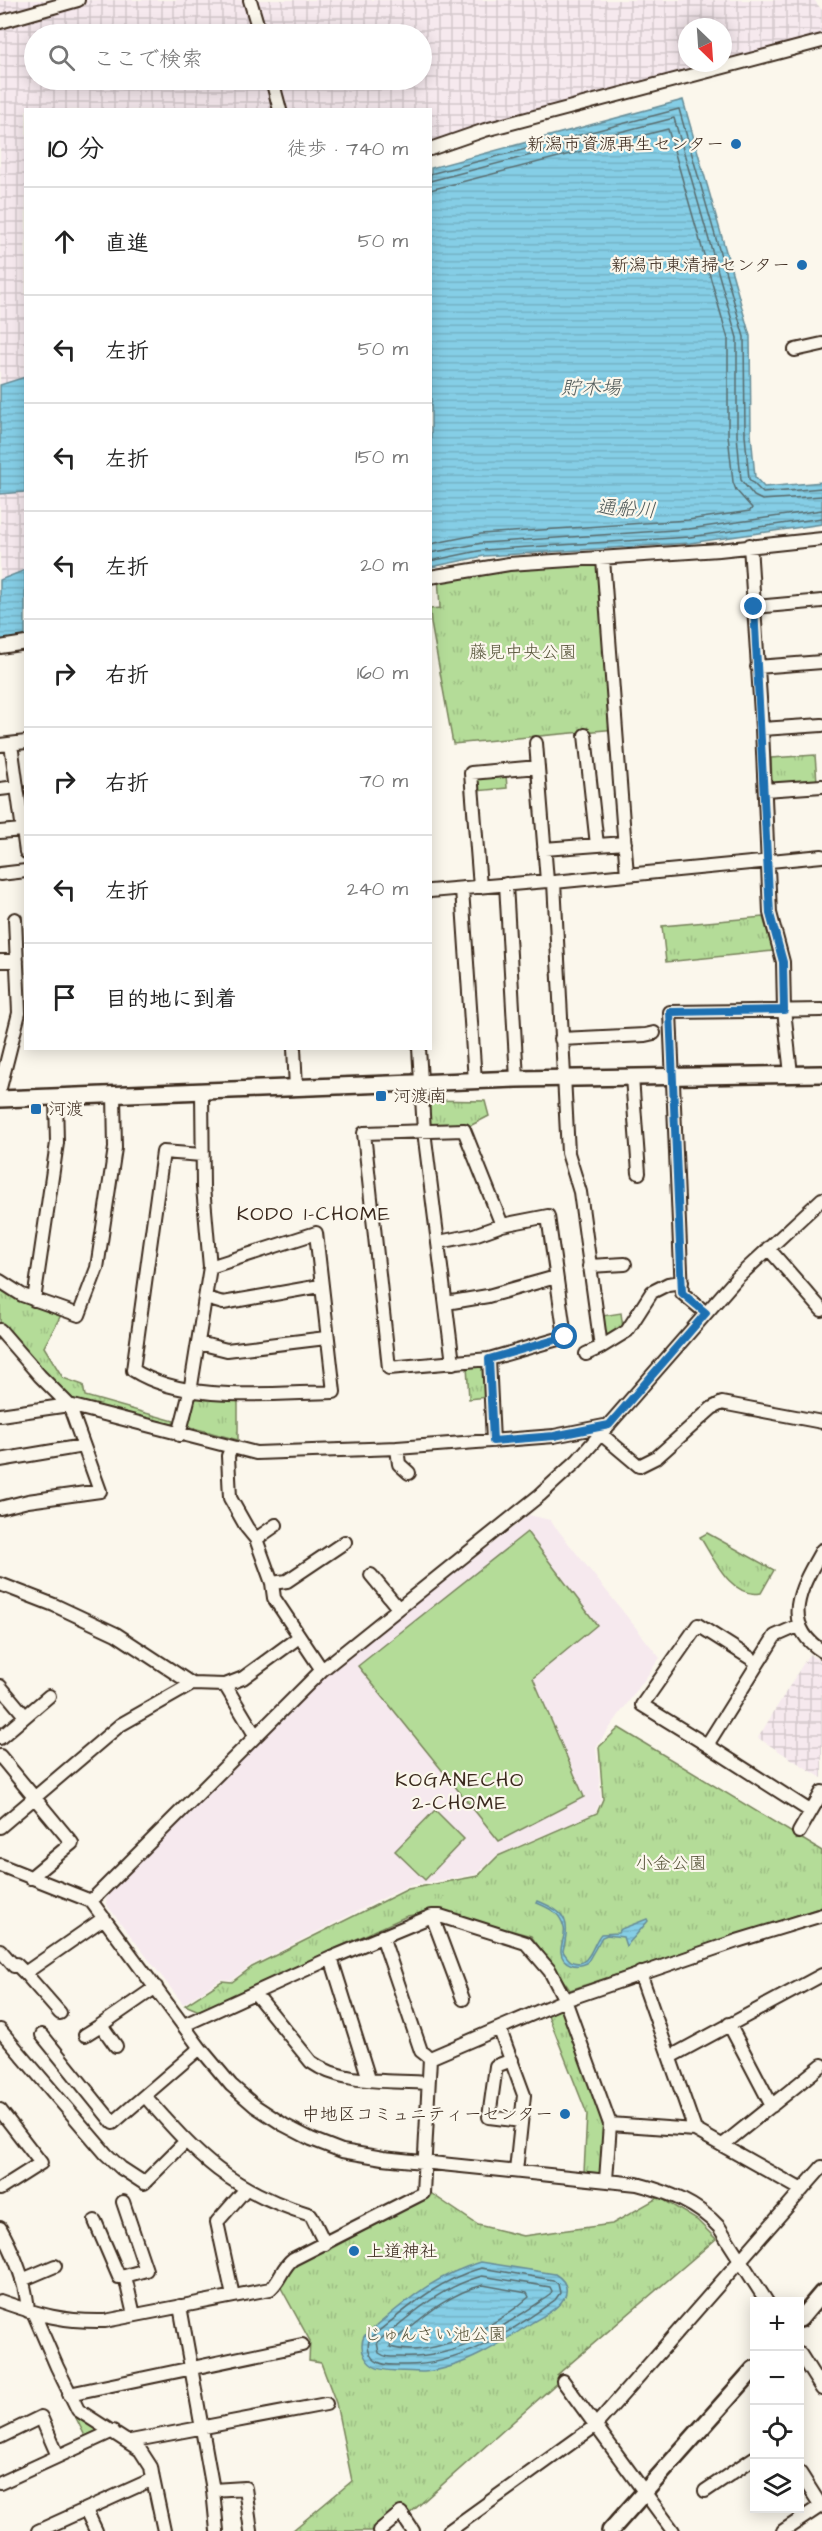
<!DOCTYPE html>
<html lang="ja">
<meta charset="utf-8">
<style>
:root{--surface:#fff;--page:#f6f6f6;--text:#222;--muted:#767676;--line:#e0e0e0}
body{margin:0;font-family:"Architects Daughter","Klee One",sans-serif;background:var(--page);color:var(--text)}
.controls{position:absolute;right:18px;bottom:18px;display:grid;overflow:hidden;border-radius:0px;box-shadow:0 3px 15px #0003}
.controls button{width:54px;height:54px;display:grid;place-items:center;padding:0;border:0;border-bottom:2px solid var(--line);background:var(--surface);color:var(--text);font:30px sans-serif}
.compass{position:absolute;left:678px;top:18px;width:54px;height:54px;border-radius:50%;background:var(--surface);box-shadow:0 3px 15px #0003;rotate:155deg}
.stop{position:absolute;width:18px;height:18px;margin:-14px;border:4px solid #1f6fb2;border-radius:50%;background:#fff}
.stop.end{background:#1f6fb2;border-color:#fff;box-shadow:0 2px 6px #0008}
.list{margin:0;padding:0;list-style:none}
h2{display:flex;justify-content:space-between;align-items:center;height:78px;margin:0;padding:0 24px;font-size:26px}
h2 small{font-size:20px;font-weight:400;color:var(--muted)}
.list li{display:grid;grid-template-columns:39px 1fr auto;gap:18px;align-items:center;box-sizing:border-box;height:108px;padding:0 24px;border-top:2px solid var(--line)}
.list b{display:block;font-size:22px;white-space:nowrap}
.list em{font-size:20px;font-style:normal;color:var(--muted)}
.icon{flex:none;width:33px;height:33px;fill:none;stroke:currentColor;stroke-width:2;stroke-linecap:round;stroke-linejoin:round}
.map{position:relative;flex:none;width:822px;height:2531px;overflow:hidden}
.search{position:absolute;background:var(--surface);box-shadow:0 3px 15px #0003;left:24px;top:24px;width:408px;height:66px;display:flex;align-items:center;gap:15px;box-sizing:border-box;padding:0 21px;border-radius:33px;color:var(--muted);font-size:22px}
.panel{position:absolute;background:var(--surface);box-shadow:0 3px 15px #0003;left:24px;top:108px;width:408px;height:942px;border-radius:0px}
.map>svg:first-child{display:block}
.built{fill:#f6e9ee}
.industrial{fill:url(#industrial-grid);fill-rule:evenodd}
.green{fill:#b4dc98;stroke:#78835b;stroke-width:1.5}
.park{fill:url(#park-tufts);stroke:#78835b;stroke-width:1.5}
.water{fill:url(#water-rules);stroke:#678c96;stroke-width:1.5}
.lines{fill:none;stroke-linecap:round;stroke-linejoin:round}
.shore{stroke:#596c6e;stroke-width:1.5}
.minor-casing{stroke:#3b2a1e;stroke-width:16}
.tertiary-casing{stroke:#3b2a1e;stroke-width:20}
.minor{stroke:#fbf7ec;stroke-width:12}
.tertiary{stroke:#fbf7ec;stroke-width:15}
.route{stroke:#1f6fb2;stroke-width:8}
.poi-dot{fill:#1f6fb2;stroke:#fbf7ec;stroke-width:2}
.labels{text-anchor:middle;stroke-width:4.5;stroke-linejoin:round;paint-order:stroke}
.poi-label{font-size:18px;fill:#3b2a1e;stroke:#fbf7ec;text-anchor:end}
.park-label{font-size:18px;fill:#59563c;stroke:#fbf7ec}
.water-label{font-size:20px;font-style:italic;fill:#515b5a;stroke:#fbf7ec}
.neighbourhood-label{font-size:20px;letter-spacing:1.5px;fill:#3b2a1e;stroke:#fbf7ec}
</style>
<div class="map">
<svg width="822" height="2531" viewBox="0 0 822 2531">
<defs>
<pattern id="industrial-grid" width="8" height="8" patternUnits="userSpaceOnUse" patternTransform="scale(1.5)"><rect width="8" height="8" fill="#f6e9ee"/><path d="M0 4h8M4 0v8" fill="none" stroke="#d4c8cc"/></pattern>
<pattern id="park-tufts" width="24" height="20" patternUnits="userSpaceOnUse" patternTransform="scale(1.5)"><rect width="24" height="20" fill="#b4dc98"/><path d="M3 7l-1-3M5 7V3M7 7l1-3M15 17l-1-3M17 17v-4M19 17l1-3" fill="none" stroke="#9cbd83"/></pattern>
<pattern id="water-rules" width="6" height="5" patternUnits="userSpaceOnUse" patternTransform="scale(1.5)"><rect width="6" height="5" fill="#85cee6"/><path d="M0 2.5h6" fill="none" stroke="#74b1c5"/></pattern>
</defs>
<rect width="100%" height="100%" fill="#fbf7ec"/>
<filter id="ink" filterUnits="userSpaceOnUse"><feTurbulence type="fractalNoise" baseFrequency=".0167" numOctaves="2"/><feDisplacementMap in="SourceGraphic" scale="12" xChannelSelector="R" yChannelSelector="G"/><feConvolveMatrix kernelMatrix="1 2 1 2 8 2 1 2 1" color-interpolation-filters="sRGB"/></filter>
<g filter="url(#ink)">
<path class="built" d="M 529,1515 L 550,1520 L 660,1658 L 596,1747 L 601,1799 L 595,1813 L 497,1855 L 477,1874 L 407,1886 L 250,1966 L 232,1980 L 221,1979 L 183,2004 L 106,1904 L 107,1892 L 330,1672 Z"/>
<path class="industrial" d="M 0,0 L 814,0 L 822,10 L 822,35 L 431,154 L 430,110 L 26,110 L 25,377 L 0,385 ZM 687,27 L 723,27 L 723,63 L 687,63 ZM 34,34 L 422,34 L 422,80 L 34,80 Z
M 25,492 L 25,570 L 0,580 L 0,494 Z
M 809,1654 L 822,1662 L 822,1778 L 758,1738 Z"/>
<path class="green" d="M 527,1532 L 597,1625 L 533,1678 L 584,1797 L 499,1841 L 358,1666 Z
M 435,1810 L 464,1839 L 425,1880 L 395,1851 Z"/>
<path class="park" d="M 603,559 L 616,729 L 453,744 L 431,623 L 430,609 L 440,608 L 438,576 Z
M 815,755 L 817,782 L 772,785 L 771,758 Z
M 506,774 L 507,788 L 476,791 L 475,777 Z
M 763,917 L 773,951 L 666,962 L 662,926 Z
M 425,1100 L 485,1101 L 489,1116 L 466,1128 L 426,1129 Z
M 0,1286 L 61,1315 L 44,1347 L 63,1378 L 83,1385 L 85,1396 L 174,1421 L 172,1427 L 69,1399 L 0,1322 Z
M 621,1313 L 623,1328 L 610,1337 L 605,1336 L 602,1316 Z
M 481,1365 L 485,1369 L 487,1397 L 469,1399 L 467,1366 Z
M 199,1398 L 238,1398 L 238,1440 L 186,1426 L 193,1400 Z
M 707,1533 L 774,1570 L 761,1593 C 731,1599 713,1557 700,1537 Z
M 619,1728 L 822,1851 L 822,1907 L 570,1990 L 531,1936 L 439,1911 L 407,1916 L 199,2011 L 185,2005 L 222,1981 L 232,1982 L 252,1967 L 408,1889 L 478,1876 L 498,1856 L 597,1813 L 603,1799 L 599,1747 Z
M 560,2009 L 565,2012 L 605,2124 L 601,2173 L 584,2172 L 587,2114 L 548,2015 Z
M 432,2194 L 478,2225 L 523,2236 L 612,2224 L 659,2197 L 697,2220 L 716,2239 L 557,2375 L 560,2380 L 408,2515 L 402,2506 L 371,2531 L 292,2531 L 352,2481 L 336,2403 L 321,2363 L 309,2361 L 310,2341 L 280,2286 L 294,2263 L 330,2249 Z
M 73,2412 L 100,2431 L 86,2438 Z"/>
<path class="water" d="M 683,100 L 750,336 L 751,434 L 755,477 L 764,487 L 822,482 L 822,524 L 690,543 L 484,556 L 431,567 L 431,168 Z
M 25,377 L 25,492 L 0,494 L 0,385 Z
M 25,570 L 25,638 L 0,642 L 0,580 Z
M 538,1901 C 568,1913 570,1921 563,1951 C 566,1956 568,1960 573,1962 C 590,1968 593,1942 601,1934 L 618,1933 L 621,1929 L 647,1919 L 648,1921 C 641,1929 634,1938 626,1946 L 623,1937 L 607,1935 L 602,1937 L 587,1963 C 577,1968 562,1965 561,1952 C 560,1944 566,1936 564,1928 C 561,1913 549,1908 537,1903 Z
M 481,2262 L 555,2274 C 563,2279 569,2286 565,2296 C 559,2309 544,2315 533,2322 C 502,2343 462,2369 424,2372 C 415,2372 406,2371 396,2371 C 383,2370 372,2370 365,2357 C 361,2350 361,2341 365,2335 C 405,2303 430,2277 481,2262 Z"/>
<g class="lines">
<path class="shore" d="M 430,174 L 679,109 L 744,337 L 745,435 L 749,479 L 763,493 L 822,488
M 430,181 L 674,118 L 737,338 L 737,435 L 741,480 L 754,496 L 762,500 L 822,496
M 430,190 L 668,129 L 728,339 L 728,435 L 733,482 L 736,490 L 752,508 L 750,511 L 688,520 L 481,534 L 430,544
M 430,553 L 482,543 L 689,529 L 822,510
M 430,561 L 483,550 L 690,537 L 822,518
M 481,2268 L 553,2280 L 558,2284 L 560,2293 L 555,2300 C 508,2333 460,2367 401,2365 C 393,2365 385,2366 378,2362 C 369,2358 366,2347 370,2338 C 407,2309 434,2282 481,2268 Z
M 482,2276 L 550,2287 L 552,2291 L 550,2295 C 504,2326 459,2360 401,2357 C 393,2357 386,2358 379,2353 L 377,2342 C 412,2315 438,2288 482,2276 Z
M 483,2285 L 527,2293 L 529,2297 C 498,2325 432,2360 390,2347 L 391,2343 C 421,2319 445,2295 483,2285 Z"/>
<g class="minor-casing">
<path id="minor" d="M 250,0 L 260,34
M 0,22 L 78,0
M 272,80 L 280,110
M 430,149 L 485,130 L 822,41
M 795,350 L 822,344
M 750,545 L 762,729 L 770,913 L 783,962 L 784,1010 L 791,1074
M 603,559 L 627,875
M 430,577 L 509,564 L 719,550 L 822,539
M 754,607 L 822,601
M 0,647 L 26,643
M 757,667 L 822,662
M 762,729 L 822,725
M 585,735 L 597,845
M 536,743 L 547,881
M 11,744 L 26,852
M 0,745 L 26,742
M 0,789 L 17,787
M 765,790 L 822,786
M 0,832 L 22,830
M 544,849 L 625,843
M 0,874 L 26,871
M 554,882 L 568,1153 L 580,1192 L 601,1347 L 627,1331 L 652,1292 L 668,1284 L 682,1282
M 506,884 L 517,1079
M 480,887 L 471,773 L 538,767
M 462,889 L 475,1081
M 430,891 L 547,881 L 554,882 L 822,856
M 0,961 L 17,961
M 561,1039 L 645,1035 L 654,1033
M 294,1048 L 296,1088
M 419,1048 L 424,1131 L 453,1363
M 632,1077 L 639,1173
M 0,1088 L 19,1013 L 15,919
M 464,1130 L 502,1225 L 548,1216 L 565,1337 L 489,1359 L 389,1368 L 364,1133 Z
M 202,1155 L 163,1152 L 133,1370 C 186,1404 272,1393 334,1392 L 316,1233 L 210,1267
M 439,1242 L 474,1235 L 502,1225
M 768,1248 L 822,1310
M 589,1266 L 625,1264
M 0,1281 L 22,1295 L 79,1315 L 97,1268 L 115,1148 L 114,1095
M 206,1298 L 223,1303 L 320,1286
M 34,1300 L 57,1143 L 56,1097
M 446,1303 L 488,1296 L 556,1277
M 706,1313 L 682,1293 L 670,1012 L 822,1010
M 0,1330 L 40,1376 L 69,1405 L 256,1453 L 397,1448 L 503,1440 L 554,1436 L 609,1425
M 199,1343 L 227,1350 L 326,1338
M 586,1354 L 601,1347
M 489,1359 L 493,1441
M 0,1415 L 69,1405 L 100,1491 L 28,1501 L 0,1508
M 601,1434 L 639,1466 L 657,1457 L 712,1408 L 722,1403 L 822,1422
M 179,1435 L 190,1392 L 210,1267 L 203,1187 L 202,1092
M 397,1448 L 399,1464 L 409,1473
M 231,1449 L 228,1456 L 230,1498 L 247,1528 L 256,1539 L 272,1583 L 274,1598 L 322,1670
M 0,1460 L 83,1446
M 256,1539 L 276,1525
M 822,1550 C 803,1584 778,1623 822,1651
M 371,1575 L 398,1608
M 272,1583 L 287,1581 L 345,1542
M 0,1584 L 54,1605 L 116,1634 L 192,1684 L 225,1685 L 243,1678 L 299,1637
M 800,1625 L 775,1636 L 707,1745 L 810,1811
M 225,1685 L 255,1735
M 0,1686 L 25,1716
M 0,1738 L 49,1696
M 707,1745 L 642,1705 L 698,1625 L 758,1663
M 0,1756 L 72,1843 L 30,1878
M 0,1827 L 120,1725 L 192,1684
M 799,1832 L 822,1792
M 0,1865 L 91,1901 L 200,2048 L 231,2085 L 255,2106 L 284,2125 L 311,2139 L 342,2151 L 383,2158 L 637,2184 C 668,2192 697,2203 719,2227 L 767,2302
M 91,1901 L 322,1670 L 540,1495 L 577,1461 L 737,1278 L 822,1199
M 432,1916 L 463,1999
M 382,1936 L 421,2051 L 430,2058
M 0,1950 L 14,1966 L 16,1964 L 25,1973 L 104,1918
M 331,1958 L 369,2079
M 25,1973 L 60,2013
M 640,1973 L 695,2130
M 255,1993 L 311,2062 C 343,2085 390,2080 428,2083
M 729,2024 L 772,2106
M 184,2025 L 331,1958 L 432,1916 L 440,1916 L 526,1943 L 550,1971 L 565,2000 L 610,2124 L 606,2180
M 0,2030 L 106,2154 L 121,2168 L 144,2183 L 185,2142
M 500,2030 L 524,2095 L 516,2171
M 42,2035 L 113,2123 L 200,2048
M 85,2035 L 101,2025
M 116,2046 L 101,2025 L 156,1987
M 670,2057 L 822,1975
M 512,2060 L 496,2066 L 489,2117 L 521,2121
M 145,2096 C 198,2157 231,2191 311,2215 L 325,2244
M 0,2110 L 41,2163 L 0,2189
M 610,2124 L 695,2130 L 802,2190
M 724,2144 L 822,2065
M 123,2202 L 146,2270 L 125,2276
M 95,2221 L 119,2277 L 125,2276 L 134,2315
M 0,2228 C 14,2253 26,2282 28,2311
M 22,2280 L 55,2266
M 233,2296 L 217,2222 L 245,2190
M 0,2301 C 40,2315 63,2322 105,2321 L 270,2289 C 280,2281 282,2267 293,2259 L 423,2193 L 430,2058 L 565,2000 L 737,1941 L 822,1915
M 180,2306 L 213,2490 L 245,2488 L 251,2531
M 34,2314 L 57,2367 L 78,2410 L 140,2450 L 151,2467 L 153,2479
M 800,2354 L 822,2389
M 563,2381 L 673,2531
M 69,2394 L 302,2345
M 0,2437 L 41,2417 L 58,2456
M 131,2441 L 326,2404
M 800,2473 L 821,2506
M 0,2483 L 113,2431
M 213,2490 L 217,2531
M 705,2491 L 754,2458
M 86,2510 L 96,2531
M 38,2531 L 153,2479 L 164,2531
M 379,2531 L 401,2513 L 413,2531
M 449,2531 L 595,2426 L 822,2167
M 783,2531 L 822,2505"/>
</g>
<g class="tertiary-casing">
<path id="tertiary" d="M 0,1099 L 517,1079 L 822,1074
M 800,2319 L 822,2293
M 610,2531 L 754,2369"/>
</g>
<use href="#minor" class="minor"/>
<use href="#tertiary" class="tertiary"/>
</g>
</g>
<g class="lines" filter="url(#ink)">
<path class="route" d="M 565,1337 L 489,1359 L 493,1441 L 554,1436 L 609,1425 L 706,1313 L 682,1293 L 670,1012 L 784,1010 L 783,962 L 770,914 L 754,607"/>
</g>
<g class="poi-dot">
<circle cx="736" cy="144" r="6"/>
<circle cx="802" cy="265" r="6"/>
<rect x="375" y="1090" width="12" height="12" rx="3"/>
<rect x="30" y="1103" width="12" height="12" rx="3"/>
<circle cx="565" cy="2114" r="6"/>
<circle cx="354" cy="2251" r="6"/>
</g>
<g class="labels">
<g class="poi-label">
<text x="724" y="150">新潟市資源再生センター</text>
<text x="790" y="271">新潟市東清掃センター</text>
<text x="393" y="1102" text-anchor="start">河渡南</text>
<text x="48" y="1115" text-anchor="start">河渡</text>
<text x="553" y="2120">中地区コミュニティーセンター</text>
<text x="366" y="2257" text-anchor="start">上道神社</text>
</g>
<g class="park-label">
<text x="523" y="658">藤見中央公園</text>
<text x="671" y="1869">小金公園</text>
<text x="435" y="2340">じゅんさい池公園</text>
</g>
<g class="water-label">
<text x="591" y="394">貯木場</text>
<text transform="translate(626 508) rotate(4)" y="7">通船川</text>
</g>
<g class="neighbourhood-label">
<text x="314" y="1220">KODO 1-CHOME</text>
<text x="460" y="1786">KOGANECHO<tspan x="460" dy="23">2-CHOME</tspan></text>
</g>
</g>
</svg>
<div class="controls">
<button>+</button>
<button>−</button>
<button><svg class="icon" aria-label="locate" viewBox="0 0 24 24"><circle cx="12" cy="12" r="6"/><path d="M12 2v4M12 18v4M2 12h4M18 12h4"/></svg></button>
<button><svg class="icon" aria-label="layers" viewBox="0 0 24 24"><path d="M12 4l9 5-9 5-9-5zM3 14l9 5 9-5"/></svg></button>
</div>
<svg class="compass" viewBox="-18 -18 36 36"><path d="M0-13l5 13h-10z" fill="#e53935"/><path d="M0 13l5-13h-10z" fill="#767676"/></svg>
<div class="stop" style="left:565px;top:1337px"></div>
<div class="stop end" style="left:754px;top:607px"></div>
<div class="search"><svg class="icon" aria-label="search" viewBox="0 0 24 24"><circle cx="10" cy="10" r="6"/><path d="M15 15l6 6"/></svg>ここで検索</div>
<section class="panel">
<h2>10 分<small>徒歩 · 740 m</small></h2>
<ul class="list">
<li><svg class="icon" aria-label="ahead" viewBox="0 0 24 24"><path d="M12 20V5M6 11l6-6 6 6"/></svg><div><b>直進</b></div><em>50 m</em></li>
<li><svg class="icon" aria-label="left" viewBox="0 0 24 24"><path d="M17 20v-9H6M10 6l-5 5 5 5"/></svg><div><b>左折</b></div><em>50 m</em></li>
<li><svg class="icon" aria-label="left" viewBox="0 0 24 24"><path d="M17 20v-9H6M10 6l-5 5 5 5"/></svg><div><b>左折</b></div><em>150 m</em></li>
<li><svg class="icon" aria-label="left" viewBox="0 0 24 24"><path d="M17 20v-9H6M10 6l-5 5 5 5"/></svg><div><b>左折</b></div><em>20 m</em></li>
<li><svg class="icon" aria-label="right" viewBox="0 0 24 24"><path d="M7 20v-9h11M14 6l5 5-5 5"/></svg><div><b>右折</b></div><em>160 m</em></li>
<li><svg class="icon" aria-label="right" viewBox="0 0 24 24"><path d="M7 20v-9h11M14 6l5 5-5 5"/></svg><div><b>右折</b></div><em>70 m</em></li>
<li><svg class="icon" aria-label="left" viewBox="0 0 24 24"><path d="M17 20v-9H6M10 6l-5 5 5 5"/></svg><div><b>左折</b></div><em>240 m</em></li>
<li><svg class="icon" aria-label="arrive" viewBox="0 0 24 24"><path d="M6 21V4h12l-3 4 3 4H6"/></svg><div><b>目的地に到着</b></div></li>
</ul>
</section>
</div>
